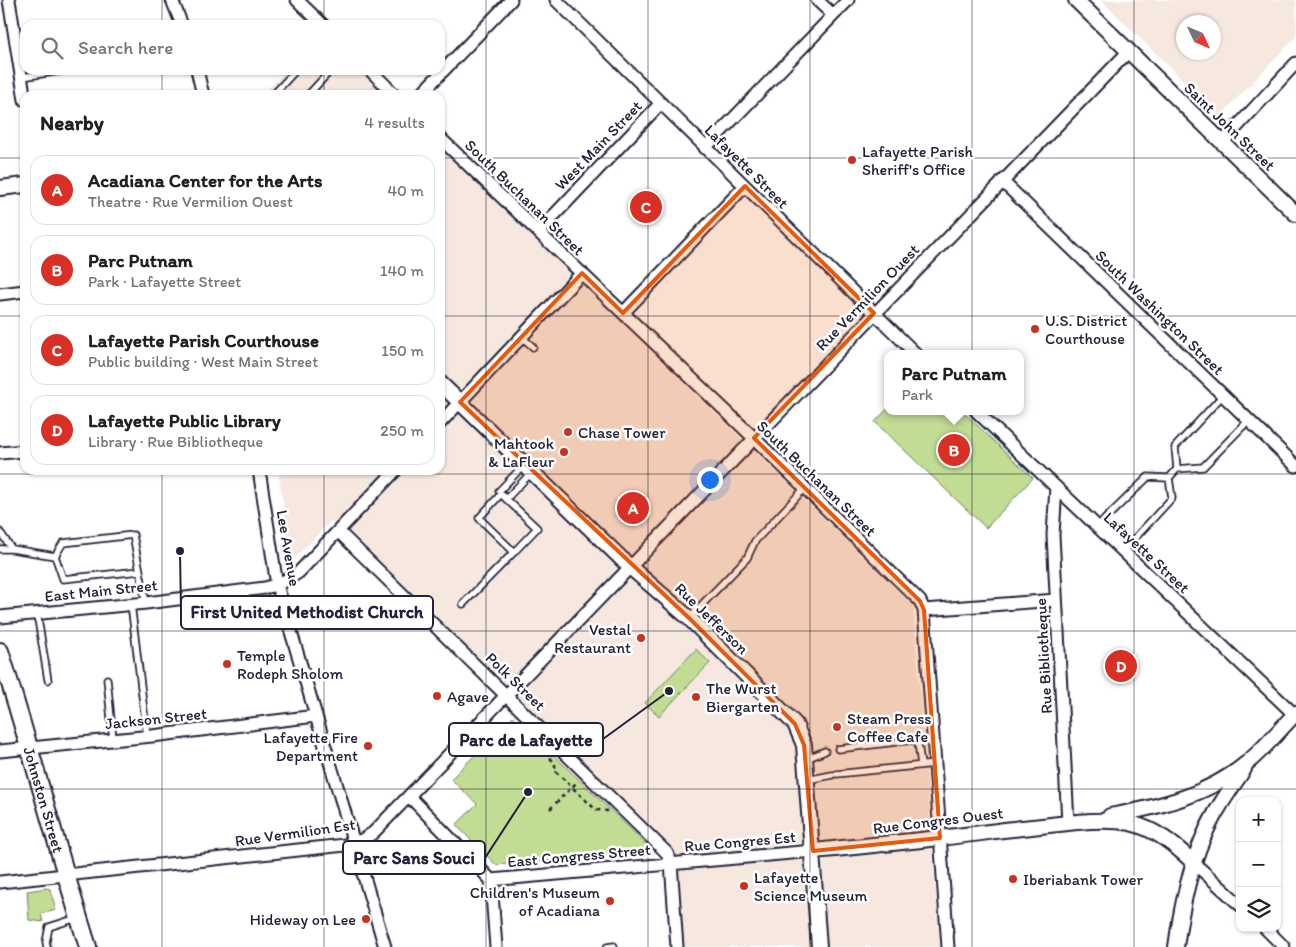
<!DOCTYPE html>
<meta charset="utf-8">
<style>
:root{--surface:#fff;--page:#f2f2f2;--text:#202124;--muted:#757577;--line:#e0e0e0;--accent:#d93025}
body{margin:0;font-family:Itim,sans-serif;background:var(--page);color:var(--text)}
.controls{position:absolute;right:15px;bottom:15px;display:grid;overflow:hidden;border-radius:10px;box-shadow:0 1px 4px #0004}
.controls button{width:45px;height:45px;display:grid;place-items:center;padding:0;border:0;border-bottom:1px solid var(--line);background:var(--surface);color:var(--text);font:25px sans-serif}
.compass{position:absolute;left:1176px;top:15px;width:45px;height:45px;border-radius:50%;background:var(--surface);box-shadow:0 1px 4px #0004;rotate:134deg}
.you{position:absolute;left:709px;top:479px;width:18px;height:18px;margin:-12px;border:4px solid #fff;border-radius:50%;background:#1a73e8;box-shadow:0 0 0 8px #1a73e833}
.badge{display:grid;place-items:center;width:32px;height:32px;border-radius:50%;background:var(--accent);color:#fff;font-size:16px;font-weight:700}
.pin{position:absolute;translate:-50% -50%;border:2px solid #fff;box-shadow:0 1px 5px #0006}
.popup{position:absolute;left:884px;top:350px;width:140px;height:65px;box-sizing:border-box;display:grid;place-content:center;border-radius:10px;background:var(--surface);filter:drop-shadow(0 1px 4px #0005);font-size:16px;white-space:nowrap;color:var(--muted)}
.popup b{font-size:19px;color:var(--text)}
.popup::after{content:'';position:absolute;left:50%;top:100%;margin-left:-10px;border:10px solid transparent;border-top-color:var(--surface)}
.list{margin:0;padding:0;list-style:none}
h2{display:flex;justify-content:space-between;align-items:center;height:65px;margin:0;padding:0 20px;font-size:21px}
h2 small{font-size:16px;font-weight:400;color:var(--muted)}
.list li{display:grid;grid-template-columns:32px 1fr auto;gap:15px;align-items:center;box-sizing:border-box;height:70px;margin:0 10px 10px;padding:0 10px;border:1px solid var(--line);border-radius:15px}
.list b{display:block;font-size:19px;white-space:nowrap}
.list p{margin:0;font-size:16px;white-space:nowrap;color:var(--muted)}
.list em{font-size:16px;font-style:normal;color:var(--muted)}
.icon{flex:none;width:28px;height:28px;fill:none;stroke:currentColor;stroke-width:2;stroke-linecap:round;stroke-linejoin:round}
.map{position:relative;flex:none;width:1296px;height:947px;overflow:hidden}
.search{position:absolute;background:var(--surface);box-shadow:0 1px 4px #0004;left:20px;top:20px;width:425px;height:55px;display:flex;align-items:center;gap:12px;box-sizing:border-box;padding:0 18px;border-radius:15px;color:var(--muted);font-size:19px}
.panel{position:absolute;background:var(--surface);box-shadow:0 1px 4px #0004;left:20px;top:90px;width:425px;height:385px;border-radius:15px}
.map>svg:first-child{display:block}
.built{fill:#f6e8df;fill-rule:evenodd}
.green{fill:#c1dc93;stroke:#727f67}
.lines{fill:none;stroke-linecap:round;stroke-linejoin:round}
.service-casing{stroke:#22223b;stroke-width:9}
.minor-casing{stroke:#22223b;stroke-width:15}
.tertiary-casing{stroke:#22223b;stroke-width:18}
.secondary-casing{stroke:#22223b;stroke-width:20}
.path{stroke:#22223b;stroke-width:2.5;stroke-dasharray:4 4;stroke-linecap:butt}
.service{stroke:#fff;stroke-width:5.5}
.minor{stroke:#fff;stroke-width:11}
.tertiary{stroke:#fff;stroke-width:14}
.secondary{stroke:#fff;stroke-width:16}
.marked{fill:#e8590c;fill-opacity:0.2;stroke:#e8590c;stroke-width:4;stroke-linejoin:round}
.grid{fill:none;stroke:#22223b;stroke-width:1;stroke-opacity:0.55}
.poi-dot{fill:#c8321e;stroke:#fff;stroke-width:2}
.labels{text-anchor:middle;stroke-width:5;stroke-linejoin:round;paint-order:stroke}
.street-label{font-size:16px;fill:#22223b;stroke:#fff}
.poi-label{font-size:16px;fill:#22223b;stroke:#fff;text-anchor:start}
.leader{fill:none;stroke:#22223b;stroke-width:2}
.callout-dot{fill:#22223b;stroke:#fff;stroke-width:2}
.callout{fill:#fff;stroke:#22223b;stroke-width:2}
.callout-label{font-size:18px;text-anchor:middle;font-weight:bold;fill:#22223b}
</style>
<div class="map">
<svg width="1296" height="947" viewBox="0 0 1296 947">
<rect width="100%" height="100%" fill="#fff"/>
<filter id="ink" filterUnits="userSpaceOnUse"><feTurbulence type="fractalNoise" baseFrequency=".02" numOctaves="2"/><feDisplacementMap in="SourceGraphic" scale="10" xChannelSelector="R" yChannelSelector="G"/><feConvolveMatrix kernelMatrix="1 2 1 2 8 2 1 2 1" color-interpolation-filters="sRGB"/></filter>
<g filter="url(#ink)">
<path class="built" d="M 1101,0 L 1296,0 L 1296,37 L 1220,116 ZM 1184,22 L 1214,22 L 1214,52 L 1184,52 Z
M 287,70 L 361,70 L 387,95 L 262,95 Z
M 440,146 L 913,605 L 940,947 L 683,947 L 675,854 L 331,521 L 292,561 L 278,470 L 440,470 Z"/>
<path class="green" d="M 888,408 L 888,411 L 962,411 L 1033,478 L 986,528 L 875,422 Z
M 696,649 L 710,663 L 659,716 L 645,703 Z
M 513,716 L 648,846 L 644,853 L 496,865 L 456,825 L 477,804 L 451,779 Z
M 47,888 L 50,889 L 56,910 L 41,914 L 43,922 L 29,920 L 27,891 Z"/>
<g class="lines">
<g class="service-casing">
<path id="service" d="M 22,77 L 66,70
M 273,95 L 296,70
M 308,95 L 331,70
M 522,337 L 533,347
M 1223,395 L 1175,447 L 1177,469 L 1203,467 L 1249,420
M 501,494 L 537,528 L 514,552 L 479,518 L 501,494 L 499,491 L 524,465
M 506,499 L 531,473
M 1097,527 L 1148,477 L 1169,478
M 0,532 L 12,549
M 0,549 L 12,549 L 55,556
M 1123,551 L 1172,498 L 1169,478 L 1177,469
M 140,571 L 63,579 L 55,556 L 63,543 L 133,535 L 146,603
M 131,604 L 147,736
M 463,604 L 514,552
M 37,613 L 48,680
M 689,618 L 747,558 L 755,541 L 805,488
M 107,679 L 113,739
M 838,749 L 913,740 L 918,743 L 921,765
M 806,759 L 825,751
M 836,774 L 935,764
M 807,780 L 832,775
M 47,947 L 46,942 L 49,927 L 77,918
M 607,947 L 614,946"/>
</g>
<g class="minor-casing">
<path id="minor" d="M 9,0 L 25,100
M 172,0 L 182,25
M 297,0 L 323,25
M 556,0 L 916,354
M 817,0 L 833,15
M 197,70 L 203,95
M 370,70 L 395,95
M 420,95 L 511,0
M 440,138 L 754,438 L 920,601 L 924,610 L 948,947
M 1222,143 L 1296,63
M 705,148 L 848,0
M 1002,181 L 1296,466
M 539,231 L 661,103
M 0,294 L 25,291
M 623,313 L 745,186
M 976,411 L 1296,716
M 440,423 L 582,273
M 0,453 L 25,451
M 259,470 L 277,585 L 385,947
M 1056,487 L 1053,535 L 1068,823
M 338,531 L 667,853 L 671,863 L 677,947
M 924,610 L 1056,600
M 0,617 L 146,603 L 265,588 C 278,585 288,580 299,572 L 396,470
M 0,751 L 152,736 L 316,716
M 410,797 L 491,880 L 496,947
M 1194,863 L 1240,905
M 491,880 L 813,851
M 0,882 L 345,845 L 362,840 L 373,833 L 1129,51
M 1265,928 L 1284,947"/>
</g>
<g class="tertiary-casing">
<path id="tertiary" d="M 1076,0 L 1296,214
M 0,188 L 25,185
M 440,383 L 630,567 L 689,618 L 795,724 L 804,745 L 819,947
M 1110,816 C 1159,807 1209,795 1248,762 C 1265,748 1280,729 1296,713
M 813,851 C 854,847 896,843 938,838 C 969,835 1000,830 1032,827 C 1062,824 1101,817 1130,823 C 1156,829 1175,845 1194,863
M 1176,947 C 1181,910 1188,873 1203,838 C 1213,814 1229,791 1244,769"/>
</g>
<g class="secondary-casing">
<g id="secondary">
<path id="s1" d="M 0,651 C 31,749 57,849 88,947"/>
</g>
</g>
<path class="path" d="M 533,741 L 555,763 L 555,771 L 596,810 L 609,811
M 550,809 L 577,782"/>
<use href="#service" class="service"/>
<use href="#minor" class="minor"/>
<use href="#tertiary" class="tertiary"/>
<use href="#secondary" class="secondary"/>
</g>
</g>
<path class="marked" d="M 745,186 L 874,313 L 754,438 L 920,601 L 924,610 L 940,838 L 813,851 L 804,745 L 795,724 L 689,618 L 460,402 L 582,273 L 623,313 Z"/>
<path class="grid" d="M 162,0 L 162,25M 324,0 L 324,25M 486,0 L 486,947M 648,0 L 648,947M 810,0 L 810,947M 972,0 L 972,947M 1134,0 L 1134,947M 162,70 L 162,95M 324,70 L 324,95M 0,158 L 25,158M 440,158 L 1296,158M 0,316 L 25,316M 440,316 L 1296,316M 162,470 L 162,947M 324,470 L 324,947M 0,474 L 1296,474M 0,631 L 1296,631M 0,789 L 1296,789"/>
<g class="poi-dot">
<circle cx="852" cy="160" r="5"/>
<circle cx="1035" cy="329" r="5"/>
<circle cx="568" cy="432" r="5"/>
<circle cx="564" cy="452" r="5"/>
<circle cx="641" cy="638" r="5"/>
<circle cx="227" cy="664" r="5"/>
<circle cx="437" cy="696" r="5"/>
<circle cx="696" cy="697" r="5"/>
<circle cx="837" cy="727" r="5"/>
<circle cx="368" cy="746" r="5"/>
<circle cx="1013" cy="879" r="5"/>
<circle cx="744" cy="886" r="5"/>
<circle cx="610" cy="901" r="5"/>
<circle cx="366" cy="919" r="5"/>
</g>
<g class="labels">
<g class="street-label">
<text transform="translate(1230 126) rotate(44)" y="6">Saint John Street</text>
<text transform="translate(598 145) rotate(-46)" y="6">West Main Street</text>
<text transform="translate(747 166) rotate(45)" y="6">Lafayette Street</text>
<text transform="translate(525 197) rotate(44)" y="6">South Buchanan Street</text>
<text transform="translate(867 297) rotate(-46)" y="6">Rue Vermilion Ouest</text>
<text transform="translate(1160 312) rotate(44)" y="6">South Washington Street</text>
<text transform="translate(817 478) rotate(44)" y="6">South Buchanan Street</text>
<text transform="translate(289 548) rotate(80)" y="6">Lee Avenue</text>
<text transform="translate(1147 552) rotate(43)" y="6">Lafayette Street</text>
<text transform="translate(101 590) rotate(-6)" y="6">East Main Street</text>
<text transform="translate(712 618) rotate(44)" y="6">Rue Jefferson</text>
<text transform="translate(1043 656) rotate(-93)" y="6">Rue Bibliotheque</text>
<text transform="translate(516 681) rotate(44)" y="6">Polk Street</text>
<text transform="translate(156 718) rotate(-6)" y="6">Jackson Street</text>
<text dy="6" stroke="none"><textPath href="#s1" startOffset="155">Johnston Street</textPath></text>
<text transform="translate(938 820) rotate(-7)" y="6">Rue Congres Ouest</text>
<text transform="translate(295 832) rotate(-8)" y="6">Rue Vermilion Est</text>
<text transform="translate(740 841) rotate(-5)" y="6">Rue Congres Est</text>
<text transform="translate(579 855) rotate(-5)" y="6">East Congress Street</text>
</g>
<g class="poi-label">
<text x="862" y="157">Lafayette Parish<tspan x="862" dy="18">Sheriff's Office</tspan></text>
<text x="1045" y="326">U.S. District<tspan x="1045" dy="18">Courthouse</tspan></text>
<text x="578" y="438">Chase Tower</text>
<text x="554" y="449" text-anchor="end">Mahtook<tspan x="554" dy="18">&amp; LaFleur</tspan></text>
<text x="631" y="635" text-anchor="end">Vestal<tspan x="631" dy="18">Restaurant</tspan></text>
<text x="237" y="661">Temple<tspan x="237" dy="18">Rodeph Sholom</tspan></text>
<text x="706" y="694">The Wurst<tspan x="706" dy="18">Biergarten</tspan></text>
<text x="447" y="702">Agave</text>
<text x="847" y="724">Steam Press<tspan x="847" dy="18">Coffee Cafe</tspan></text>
<text x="358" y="743" text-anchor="end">Lafayette Fire<tspan x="358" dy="18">Department</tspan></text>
<text x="754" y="883">Lafayette<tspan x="754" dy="18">Science Museum</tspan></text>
<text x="1023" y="885">Iberiabank Tower</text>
<text x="600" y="898" text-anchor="end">Children's Museum<tspan x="600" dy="18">of Acadiana</tspan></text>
<text x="356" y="925" text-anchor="end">Hideway on Lee</text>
</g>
</g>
<path class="leader" d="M180 551L181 612M669 691L603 739M528 792L485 858"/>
<g class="callout-dot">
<circle cx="180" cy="551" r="5"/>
<circle cx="669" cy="691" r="5"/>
<circle cx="528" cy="792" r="5"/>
</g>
<g class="callout">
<rect x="181" y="596" width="252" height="33" rx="5"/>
<rect x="449" y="723" width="154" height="33" rx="5"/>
<rect x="343" y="841" width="142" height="33" rx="5"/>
</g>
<g class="callout-label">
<text x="307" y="618">First United Methodist Church</text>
<text x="526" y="746">Parc de Lafayette</text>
<text x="414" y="864">Parc Sans Souci</text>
</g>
</svg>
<div class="controls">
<button>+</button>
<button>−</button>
<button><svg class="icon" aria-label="layers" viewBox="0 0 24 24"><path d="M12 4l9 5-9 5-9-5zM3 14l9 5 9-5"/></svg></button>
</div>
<svg class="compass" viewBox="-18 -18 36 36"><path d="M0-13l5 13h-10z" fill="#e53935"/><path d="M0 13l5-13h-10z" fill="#757577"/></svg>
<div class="you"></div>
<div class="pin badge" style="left:633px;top:508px">A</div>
<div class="pin badge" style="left:954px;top:450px">B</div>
<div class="popup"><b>Parc Putnam</b>Park</div>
<div class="pin badge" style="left:646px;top:207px">C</div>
<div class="pin badge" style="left:1121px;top:666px">D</div>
<div class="search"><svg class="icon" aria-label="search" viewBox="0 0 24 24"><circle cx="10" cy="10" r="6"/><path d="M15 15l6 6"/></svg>Search here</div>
<section class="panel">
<h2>Nearby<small>4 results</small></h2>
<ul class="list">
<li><span class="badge">A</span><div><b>Acadiana Center for the Arts</b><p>Theatre · Rue Vermilion Ouest</p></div><em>40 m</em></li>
<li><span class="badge">B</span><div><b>Parc Putnam</b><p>Park · Lafayette Street</p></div><em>140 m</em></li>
<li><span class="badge">C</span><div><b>Lafayette Parish Courthouse</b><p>Public building · West Main Street</p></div><em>150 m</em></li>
<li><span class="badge">D</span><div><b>Lafayette Public Library</b><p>Library · Rue Bibliotheque</p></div><em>250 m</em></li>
</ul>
</section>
</div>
